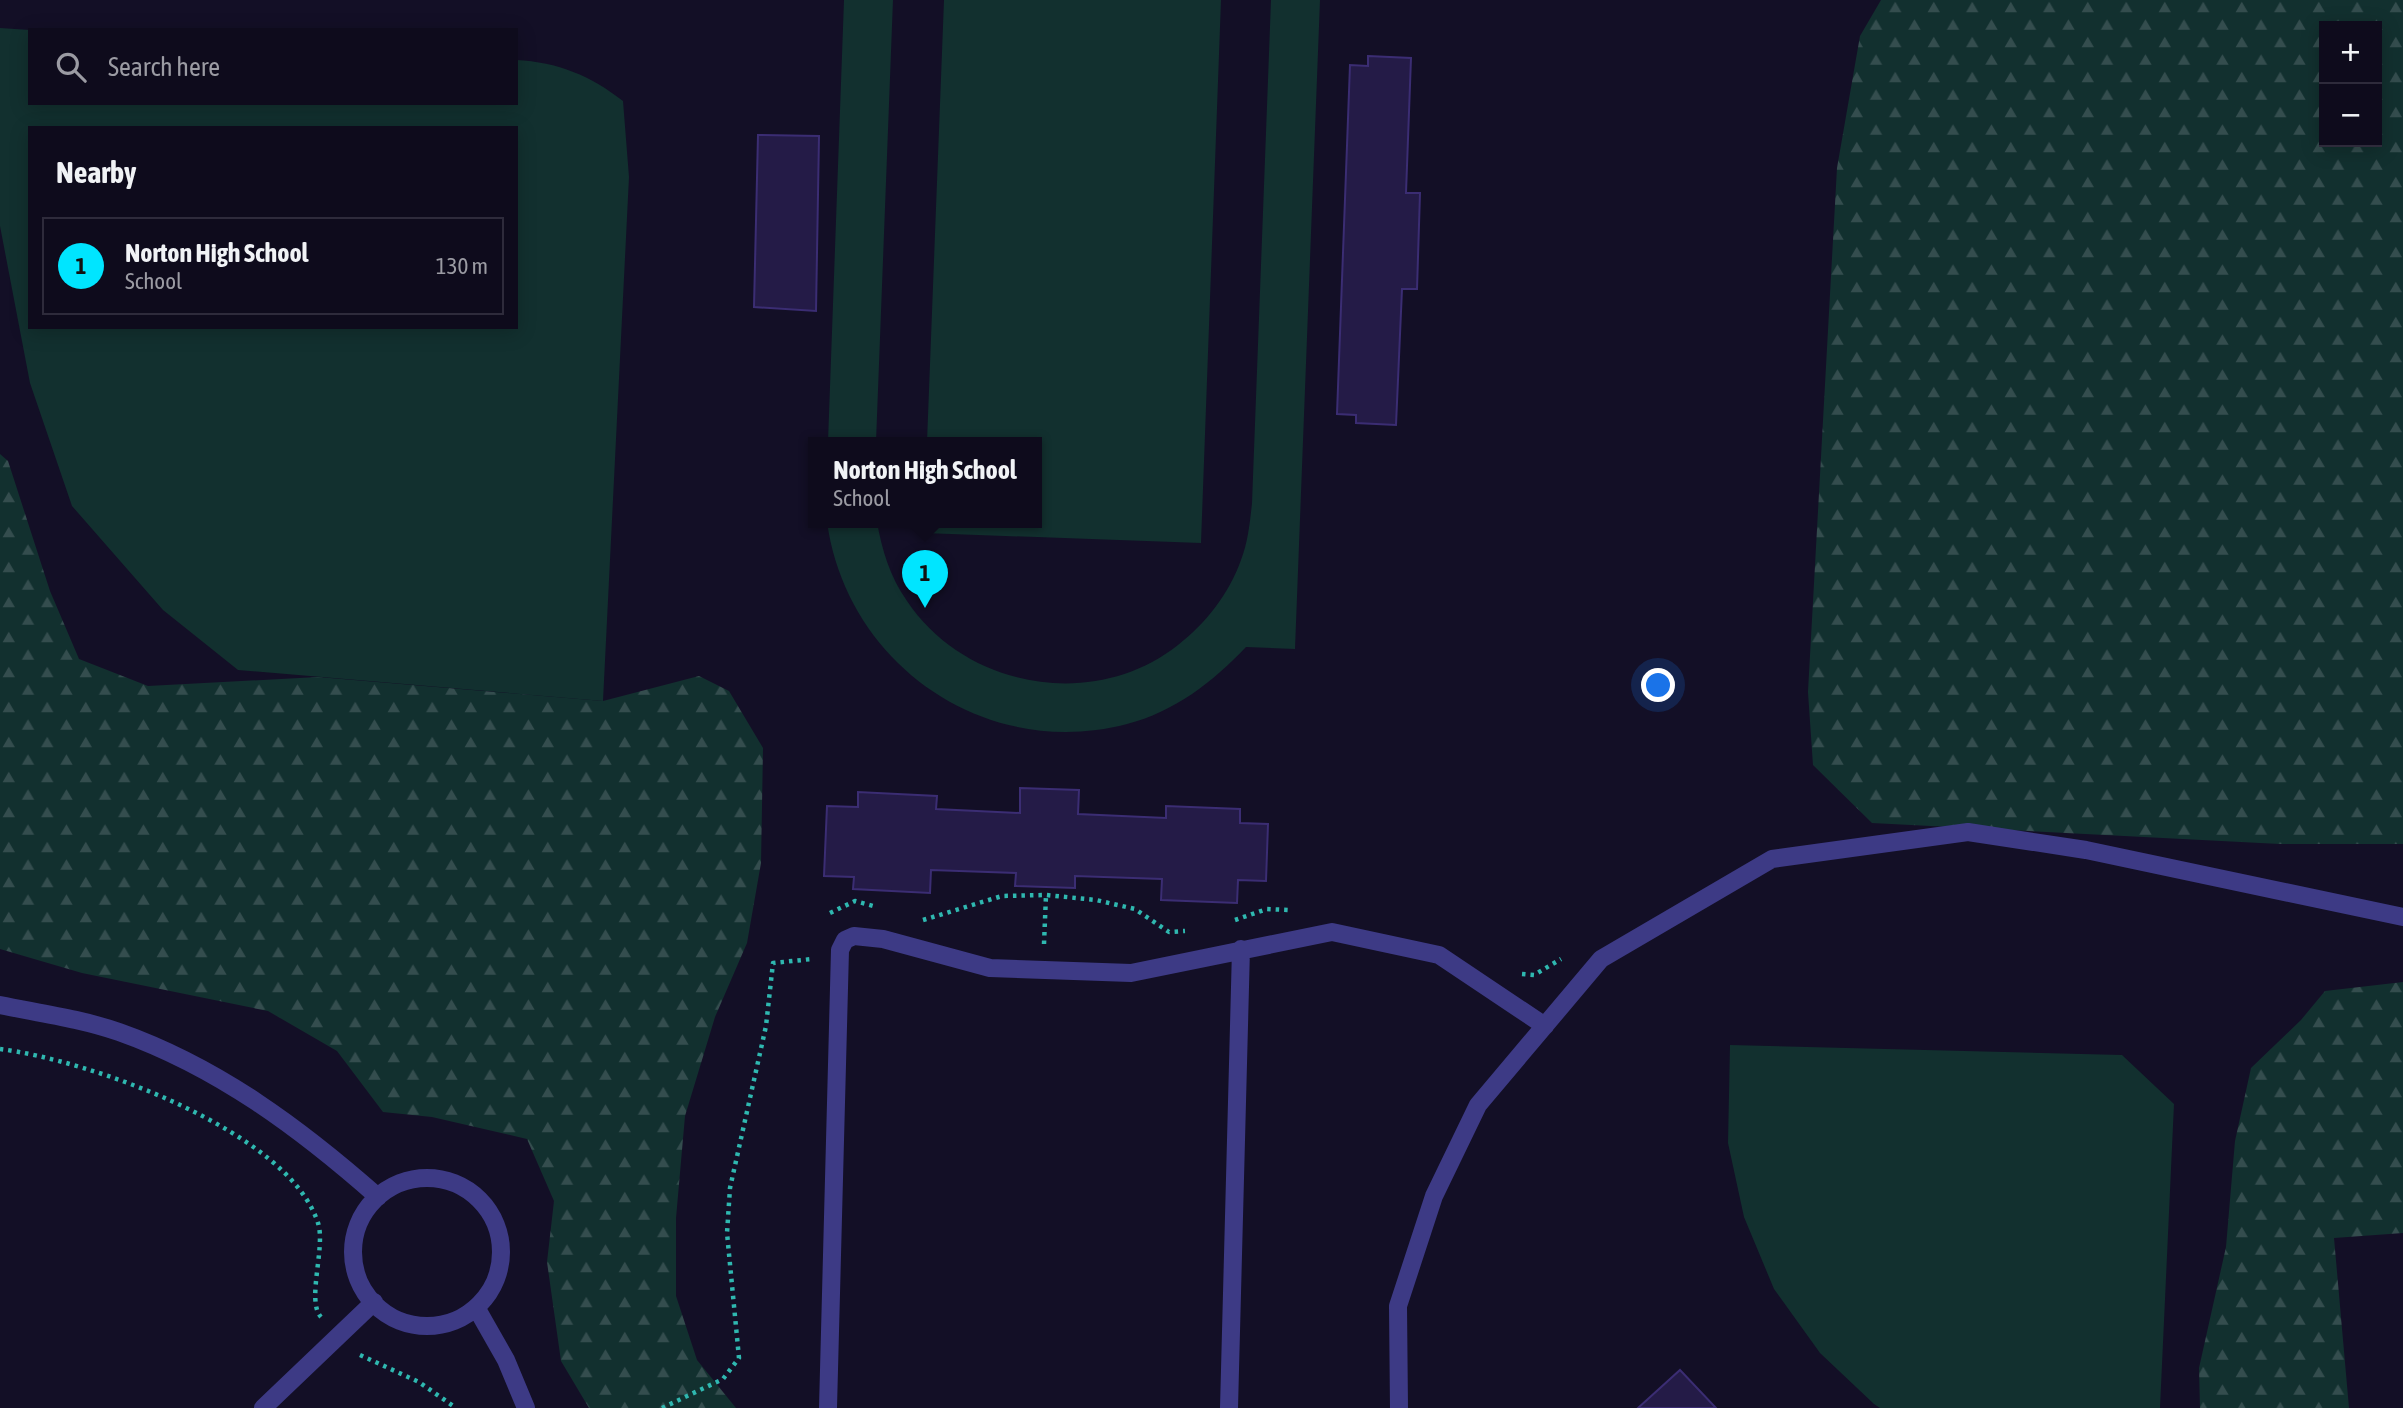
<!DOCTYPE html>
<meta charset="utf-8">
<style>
:root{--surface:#0e0b1c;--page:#1c1929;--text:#f1f3f6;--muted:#9b9ba3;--line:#2e2b3b;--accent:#00e5ff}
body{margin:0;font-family:"Asap Condensed",sans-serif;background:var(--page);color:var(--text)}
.controls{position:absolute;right:21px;top:21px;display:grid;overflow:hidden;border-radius:0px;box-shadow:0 4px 18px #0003}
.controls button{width:63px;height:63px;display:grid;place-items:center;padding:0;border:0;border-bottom:2px solid var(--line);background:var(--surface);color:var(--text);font:35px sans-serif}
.you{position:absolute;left:1659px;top:686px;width:24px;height:24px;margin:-18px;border:5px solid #fff;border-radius:50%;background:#1a73e8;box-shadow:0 0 0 10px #1a73e833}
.badge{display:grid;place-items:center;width:46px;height:46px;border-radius:50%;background:var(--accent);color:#111;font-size:23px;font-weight:700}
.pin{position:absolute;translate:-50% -58px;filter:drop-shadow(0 2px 4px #0008)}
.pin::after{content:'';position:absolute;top:37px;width:24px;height:21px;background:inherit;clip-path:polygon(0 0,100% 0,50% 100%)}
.popup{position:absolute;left:808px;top:437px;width:234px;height:91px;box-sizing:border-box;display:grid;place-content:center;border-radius:0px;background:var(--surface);filter:drop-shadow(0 2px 5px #0005);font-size:23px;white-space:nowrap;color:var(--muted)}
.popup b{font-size:26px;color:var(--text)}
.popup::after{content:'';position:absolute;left:50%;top:100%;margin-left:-14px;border:14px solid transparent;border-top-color:var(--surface)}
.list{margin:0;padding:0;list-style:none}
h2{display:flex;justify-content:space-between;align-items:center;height:91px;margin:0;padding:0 28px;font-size:30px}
h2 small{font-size:23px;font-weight:400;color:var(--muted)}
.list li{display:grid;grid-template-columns:46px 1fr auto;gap:21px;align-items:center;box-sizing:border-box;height:98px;margin:0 14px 14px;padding:0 14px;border:2px solid var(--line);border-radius:0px}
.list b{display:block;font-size:26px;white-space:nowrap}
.list p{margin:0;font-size:23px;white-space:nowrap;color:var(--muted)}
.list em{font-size:23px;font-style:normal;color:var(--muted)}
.icon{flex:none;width:38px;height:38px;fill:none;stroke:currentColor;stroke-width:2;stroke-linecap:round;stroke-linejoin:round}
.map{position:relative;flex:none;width:2403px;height:1408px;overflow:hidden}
.search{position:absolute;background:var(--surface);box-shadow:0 4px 18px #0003;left:28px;top:28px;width:490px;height:77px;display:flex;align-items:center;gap:18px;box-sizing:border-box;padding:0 24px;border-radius:0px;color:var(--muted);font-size:26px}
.panel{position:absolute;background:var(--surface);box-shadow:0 4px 18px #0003;left:28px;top:126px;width:490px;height:203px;border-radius:0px}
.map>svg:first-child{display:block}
.forest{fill:url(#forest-firs);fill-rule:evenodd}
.pitch{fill:#12302f;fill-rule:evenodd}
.building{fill:#241b47;stroke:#3b2d73;stroke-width:2}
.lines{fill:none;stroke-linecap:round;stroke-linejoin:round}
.path{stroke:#2fb8b0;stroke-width:4.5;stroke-dasharray:3.5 5;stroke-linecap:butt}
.lane{stroke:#3d3a85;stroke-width:18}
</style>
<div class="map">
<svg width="2403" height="1408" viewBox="0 0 2403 1408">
<defs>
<pattern id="forest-firs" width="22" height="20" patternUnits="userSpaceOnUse" patternTransform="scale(1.75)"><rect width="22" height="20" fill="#12302f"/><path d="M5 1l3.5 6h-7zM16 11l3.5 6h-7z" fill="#344d4e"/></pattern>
</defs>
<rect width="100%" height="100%" fill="#130f26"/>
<path class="forest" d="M 1881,0 L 2403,0 L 2403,844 L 2280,844 L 1872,823 L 1813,765 L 1808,692 L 1837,168 L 1860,36 ZM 2324,26 L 2377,26 L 2377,142 L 2324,142 Z
M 0,454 L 8,461 L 50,591 L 79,659 L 148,686 L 318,677 L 603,701 L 699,676 L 729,691 L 763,748 L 761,863 L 747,943 L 715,1017 L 685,1116 L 676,1218 L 676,1296 L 697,1360 L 736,1408 L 589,1408 L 561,1361 L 547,1262 L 554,1201 L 527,1139 L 432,1117 L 383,1112 L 337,1051 L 268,1011 L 82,973 L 0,949 Z
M 2403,982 L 2403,1233 L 2334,1238 L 2349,1408 L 2200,1408 L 2199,1368 L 2226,1247 L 2235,1141 L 2251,1068 L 2301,1020 L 2325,991 Z"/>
<path class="pitch" d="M 844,0 L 893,0 L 876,442 L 828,442 Z
M 944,0 L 1221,0 L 1201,543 L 924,533 L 924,522 L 1037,522 L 1037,442 L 927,442 Z
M 1271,0 L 1320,0 L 1295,649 L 1246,647 C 1213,682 1174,712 1127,724 C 986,761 847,665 827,522 L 877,522 C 882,550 890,577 907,601 C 966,689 1095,711 1178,645 C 1206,623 1229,594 1241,560 C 1248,542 1250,522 1252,503 Z
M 0,28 L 30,30 L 30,103 L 516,103 L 516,60 C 558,62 591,76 623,101 L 629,177 L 603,701 L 238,670 L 163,610 L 72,506 L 30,383 L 0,226 ZM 30,128 L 516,128 L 516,327 L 30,327 Z
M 1730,1045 L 2122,1055 L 2174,1104 L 2160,1408 L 1880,1408 L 1874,1404 L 1820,1353 L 1774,1289 L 1744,1217 L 1728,1143 Z"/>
<path class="building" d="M 1368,56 L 1411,58 L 1406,193 L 1420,193 L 1417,289 L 1402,289 L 1396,425 L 1356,423 L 1356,415 L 1337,414 L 1350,65 L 1368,66 Z
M 758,135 L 819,136 L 816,311 L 754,307 Z
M 1020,788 L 1079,790 L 1078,814 L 1166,818 L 1166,806 L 1240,809 L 1240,823 L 1268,824 L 1266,881 L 1238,880 L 1237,903 L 1161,900 L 1162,879 L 1075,876 L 1075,888 L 1015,886 L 1016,873 L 931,870 L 930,893 L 853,889 L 854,877 L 824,876 L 827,806 L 858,807 L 858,792 L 937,796 L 936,809 L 1020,813 Z
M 1680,1370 L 1716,1408 L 1638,1408 Z"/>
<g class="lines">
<path class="path" d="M 830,913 L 855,901 L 877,907
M 923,920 L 1002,896 L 1046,895 L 1096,900 L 1135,909 L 1169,932 L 1185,931
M 1235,920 L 1267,909 L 1288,910
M 1044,944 L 1046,895
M 1522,974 L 1534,975 L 1561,959
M 0,1049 C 88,1060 288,1130 318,1223 C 326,1247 306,1301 321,1317
M 360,1355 L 419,1382 L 456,1408
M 662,1408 L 723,1379 L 739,1358 L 727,1233 L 730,1188 L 766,1026 L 773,963 L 812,959"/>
<path class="lane" d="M 0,1005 C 39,1013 82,1019 119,1032 C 218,1067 301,1129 378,1197
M353 1252a74 74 0 1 1 148 0a74 74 0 1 1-148 0Z
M 477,1309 L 506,1360 L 526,1408
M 263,1408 L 374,1302
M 828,1408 L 840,950 L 845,940 L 854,936 L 883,939 L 990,968 L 1131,973 L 1332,932 L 1439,955 L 1545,1026
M 1229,1408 L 1241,949
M 1399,1408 L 1398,1306 L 1434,1196 L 1478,1105 L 1601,959 L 1772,859 L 1968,832 L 2086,850 L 2403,917"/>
</g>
</svg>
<div class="controls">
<button>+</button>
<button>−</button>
</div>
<div class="you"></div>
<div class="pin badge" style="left:925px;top:608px">1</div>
<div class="popup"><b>Norton High School</b>School</div>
<div class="search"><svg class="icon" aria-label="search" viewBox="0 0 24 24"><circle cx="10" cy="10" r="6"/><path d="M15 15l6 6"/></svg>Search here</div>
<section class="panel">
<h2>Nearby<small></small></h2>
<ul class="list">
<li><span class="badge">1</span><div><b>Norton High School</b><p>School</p></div><em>130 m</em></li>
</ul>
</section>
</div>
